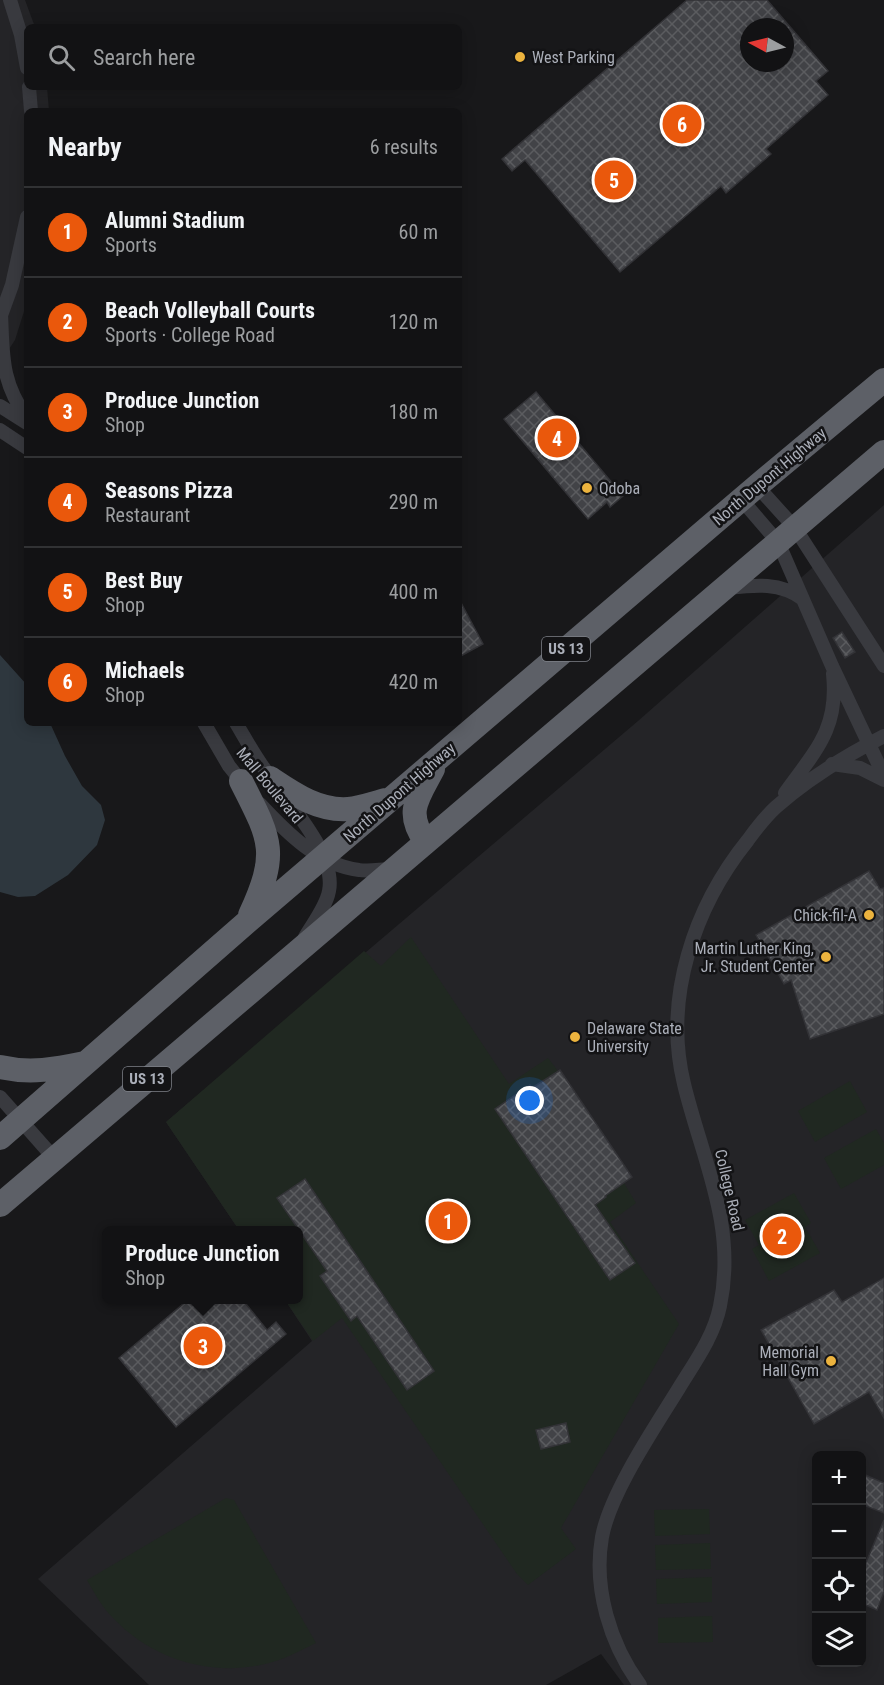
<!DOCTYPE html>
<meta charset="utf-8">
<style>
:root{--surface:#121214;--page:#1b1b1d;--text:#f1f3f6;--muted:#9c9ea0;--line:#313234;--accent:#ea580c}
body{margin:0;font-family:"Roboto Condensed",sans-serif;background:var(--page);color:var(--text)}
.controls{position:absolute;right:18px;bottom:18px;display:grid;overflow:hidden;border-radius:9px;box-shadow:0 3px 15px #0003}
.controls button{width:54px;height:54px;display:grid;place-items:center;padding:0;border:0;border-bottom:2px solid var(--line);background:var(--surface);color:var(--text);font:30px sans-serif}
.compass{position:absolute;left:740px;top:18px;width:54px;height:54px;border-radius:50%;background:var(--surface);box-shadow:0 3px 15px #0003;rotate:277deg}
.you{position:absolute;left:530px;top:1101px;width:21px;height:21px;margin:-15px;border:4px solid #fff;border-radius:50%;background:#1a73e8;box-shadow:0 0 0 9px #1a73e833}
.badge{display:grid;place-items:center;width:39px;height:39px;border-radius:50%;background:var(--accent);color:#fff;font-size:20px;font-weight:700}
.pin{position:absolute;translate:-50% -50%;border:3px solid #fff;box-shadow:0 2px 6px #0006}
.popup{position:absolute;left:102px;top:1226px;width:201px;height:78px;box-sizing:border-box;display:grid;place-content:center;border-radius:9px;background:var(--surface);filter:drop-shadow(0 2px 4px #0005);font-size:20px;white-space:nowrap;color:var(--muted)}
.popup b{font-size:22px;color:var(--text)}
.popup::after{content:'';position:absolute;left:50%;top:100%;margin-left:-12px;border:12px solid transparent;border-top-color:var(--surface)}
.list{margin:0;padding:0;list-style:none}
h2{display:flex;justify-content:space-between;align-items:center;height:78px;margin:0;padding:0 24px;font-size:26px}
h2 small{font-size:20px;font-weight:400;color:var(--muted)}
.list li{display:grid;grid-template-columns:39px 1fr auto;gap:18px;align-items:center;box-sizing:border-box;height:90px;padding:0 24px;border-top:2px solid var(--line)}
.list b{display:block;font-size:22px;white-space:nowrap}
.list p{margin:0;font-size:20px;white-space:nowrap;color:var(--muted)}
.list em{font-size:20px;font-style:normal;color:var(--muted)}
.icon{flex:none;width:33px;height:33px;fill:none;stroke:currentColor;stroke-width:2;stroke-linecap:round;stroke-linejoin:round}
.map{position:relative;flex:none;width:884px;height:1685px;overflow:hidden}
.search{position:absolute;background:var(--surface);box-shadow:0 3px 15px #0003;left:24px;top:24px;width:438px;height:66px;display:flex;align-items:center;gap:15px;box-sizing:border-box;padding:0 21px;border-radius:9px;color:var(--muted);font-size:22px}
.panel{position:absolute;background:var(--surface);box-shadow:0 3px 15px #0003;left:24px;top:108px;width:438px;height:618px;border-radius:9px}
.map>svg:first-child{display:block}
.built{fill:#242427;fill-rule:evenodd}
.pitch{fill:#202821}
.water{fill:#2e373e}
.building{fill:url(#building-cross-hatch);stroke:#323236;stroke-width:1.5;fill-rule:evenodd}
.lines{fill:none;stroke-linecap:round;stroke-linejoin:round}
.minor{stroke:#393a3f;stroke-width:14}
.trunk{stroke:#5d6067;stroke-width:24}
.poi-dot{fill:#ecb33e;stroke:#131315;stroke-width:2}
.labels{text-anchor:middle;stroke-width:5;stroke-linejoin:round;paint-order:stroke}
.shield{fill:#131315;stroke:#7d8088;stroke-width:1.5}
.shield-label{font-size:15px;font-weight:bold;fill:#abafb9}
.poi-label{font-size:16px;fill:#abafb9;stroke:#131315;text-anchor:start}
.street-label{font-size:16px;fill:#abafb9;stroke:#131315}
</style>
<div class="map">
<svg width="884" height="1685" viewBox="0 0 884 1685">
<defs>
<pattern id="building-cross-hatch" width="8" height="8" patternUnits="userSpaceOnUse" patternTransform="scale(1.5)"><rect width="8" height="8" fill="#424347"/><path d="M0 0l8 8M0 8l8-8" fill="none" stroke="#5b5c5f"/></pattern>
</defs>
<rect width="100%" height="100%" fill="#18181a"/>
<path class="built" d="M 0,0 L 25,0 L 35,27 L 27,27 L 27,87 L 47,87 L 49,111 L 27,111 L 27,302 L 15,340 L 0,363 Z
M 884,505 L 884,1685 L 624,1685 L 601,1654 L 546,1685 L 149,1685 L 38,1579 L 312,1341 L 285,1300 L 299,1300 L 299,1230 L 239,1230 L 166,1122 L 638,721 ZM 816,1456 L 862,1456 L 862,1662 L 816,1662 Z"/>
<path class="pitch" d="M 411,937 L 509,1084 L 548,1058 L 558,1071 L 560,1070 L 631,1177 L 624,1183 L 636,1203 L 610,1222 L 679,1324 L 561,1528 L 576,1549 L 528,1585 L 517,1574 L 342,1318 L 313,1341 L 285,1300 L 299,1300 L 299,1230 L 239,1230 L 166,1122 L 364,951 L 381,966 Z
M 850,1081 L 867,1112 L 815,1142 L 798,1111 Z
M 876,1129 L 884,1143 L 884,1165 L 841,1189 L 824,1158 Z
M 794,1193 L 811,1223 L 805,1227 L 820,1253 L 769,1281 L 752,1249 L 759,1245 L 745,1220 Z
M 226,1498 L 234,1500 L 316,1643 C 300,1651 283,1660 265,1664 C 210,1677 152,1659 113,1618 C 102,1607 95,1594 87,1580 Z
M 709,1509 L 710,1534 L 655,1536 L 654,1510 Z
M 710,1543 L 711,1569 L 656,1570 L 655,1545 Z
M 712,1577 L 712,1602 L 657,1604 L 656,1579 Z
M 712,1616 L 713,1642 L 658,1643 L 658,1618 Z"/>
<path class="water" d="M 0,655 L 27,685 L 27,723 L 50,723 L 65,756 L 82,786 L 101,805 L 105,820 L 97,845 L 68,875 L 35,896 L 18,897 L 0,892 Z"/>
<path class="building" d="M 687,0 L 767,0 L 828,71 L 816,81 L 828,95 L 766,149 L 771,154 L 726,193 L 721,186 L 620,272 L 525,160 L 512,171 L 502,159 ZM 749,27 L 785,27 L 785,63 L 749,63 Z
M 536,392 L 623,496 L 610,507 L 607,502 L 588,519 L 504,419 Z
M 459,599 L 483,644 L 459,657 Z
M 842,632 L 855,652 L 845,658 L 833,638 Z
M 869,871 L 880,889 L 884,888 L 884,1014 L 810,1039 L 791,980 L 784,984 L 756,935 Z
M 560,1070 L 632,1177 L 605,1196 L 606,1197 L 595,1205 L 635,1263 L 610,1280 L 495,1109 L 530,1085 L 532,1088 Z
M 305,1179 L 434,1371 L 407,1390 L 357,1316 L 351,1321 L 320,1276 L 327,1271 L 277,1198 Z
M 884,1278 L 884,1418 L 869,1392 L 814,1424 L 761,1330 L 834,1290 L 842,1302 Z
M 189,1299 L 242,1299 L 267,1330 L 276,1322 L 286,1334 L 176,1427 L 119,1358 Z
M 566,1423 L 570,1442 L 541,1449 L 536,1430 Z
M 861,1473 L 884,1483 L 884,1513 L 861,1504 Z
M 884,1520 L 884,1592 L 877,1610 L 861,1603 L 861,1574 Z"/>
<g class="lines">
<path class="minor" d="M 10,0 L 21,35 L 27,68
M 29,87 L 31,111
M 1,314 C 3,356 1,382 27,418
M 0,318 L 12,285 L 27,217
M 0,406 L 27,423
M 0,430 L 27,448
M 757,486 L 795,528 L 884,666
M 741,499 L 778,542 L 832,666 L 884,776
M 728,588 C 755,585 780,582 803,599
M 204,723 L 229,766 L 245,786
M 236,723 C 245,738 253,753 263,767 C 283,797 337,853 329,891 C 326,907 313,923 305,937
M 832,764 L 860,768 L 884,780
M 785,793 C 815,751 839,729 833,674
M 260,804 C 286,832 318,865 359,870 C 369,872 381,869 391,869
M 0,1097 L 54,1158
M 640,1685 C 610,1644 593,1588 602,1537 C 610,1493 655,1427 679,1388 C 695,1362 714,1336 720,1306 C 737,1225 702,1159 684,1084 C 663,998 694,907 748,840 C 756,829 765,817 776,807 C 809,778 845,756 884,736"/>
<path class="trunk" d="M 270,778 C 294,794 318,811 348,809 C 361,808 374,803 386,800
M 241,781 C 271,840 279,852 250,915
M 426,842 C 404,812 418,798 433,769
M 0,1067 C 30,1074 56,1069 85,1063
M 0,1138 L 247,922 L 757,486 L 884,380
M 0,1205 L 884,452"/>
</g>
<g class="poi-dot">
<circle cx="520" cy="57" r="6"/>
<circle cx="587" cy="488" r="6"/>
<circle cx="869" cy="915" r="6"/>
<circle cx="826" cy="957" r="6"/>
<circle cx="575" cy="1037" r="6"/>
<circle cx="831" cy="1361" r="6"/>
</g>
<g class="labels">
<g class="shield">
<rect x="542" y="637" width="48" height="24" rx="4.5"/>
<rect x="123" y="1067" width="48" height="24" rx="4.5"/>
</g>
<g class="shield-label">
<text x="566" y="654">US 13</text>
<text x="147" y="1084">US 13</text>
</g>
<g class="poi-label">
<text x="532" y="63">West Parking</text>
<text x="599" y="494">Qdoba</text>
<text x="857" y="921" text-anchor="end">Chick-fil-A</text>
<text x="814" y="954" text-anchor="end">Martin Luther King,<tspan x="814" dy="18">Jr. Student Center</tspan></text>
<text x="587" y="1034">Delaware State<tspan x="587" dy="18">University</tspan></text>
<text x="819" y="1358" text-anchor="end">Memorial<tspan x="819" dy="18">Hall Gym</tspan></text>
</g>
<g class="street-label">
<text transform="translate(769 476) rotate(-40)" y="6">North Dupont Highway</text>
<text transform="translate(270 785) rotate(50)" y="6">Mall Boulevard</text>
<text transform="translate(399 792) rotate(-41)" y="6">North Dupont Highway</text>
<text transform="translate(730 1190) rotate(77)" y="6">College Road</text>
</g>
</g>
</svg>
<div class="controls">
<button>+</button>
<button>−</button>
<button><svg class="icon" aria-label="locate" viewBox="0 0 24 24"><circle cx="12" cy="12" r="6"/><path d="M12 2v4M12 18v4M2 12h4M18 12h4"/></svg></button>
<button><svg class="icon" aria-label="layers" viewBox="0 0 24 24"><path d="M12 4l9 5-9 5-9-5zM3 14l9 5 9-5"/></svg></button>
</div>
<svg class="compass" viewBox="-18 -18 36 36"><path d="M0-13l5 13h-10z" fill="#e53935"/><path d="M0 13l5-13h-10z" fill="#9c9ea0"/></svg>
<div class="you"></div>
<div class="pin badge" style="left:448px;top:1221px">1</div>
<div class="pin badge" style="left:782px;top:1236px">2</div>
<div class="pin badge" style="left:203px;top:1346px">3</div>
<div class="popup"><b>Produce Junction</b>Shop</div>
<div class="pin badge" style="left:557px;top:438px">4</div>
<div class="pin badge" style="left:614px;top:180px">5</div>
<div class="pin badge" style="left:682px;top:124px">6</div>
<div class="search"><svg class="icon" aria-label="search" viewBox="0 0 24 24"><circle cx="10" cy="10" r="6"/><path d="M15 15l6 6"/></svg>Search here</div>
<section class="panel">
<h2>Nearby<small>6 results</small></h2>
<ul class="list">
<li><span class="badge">1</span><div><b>Alumni Stadium</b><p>Sports</p></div><em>60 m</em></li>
<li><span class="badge">2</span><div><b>Beach Volleyball Courts</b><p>Sports · College Road</p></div><em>120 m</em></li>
<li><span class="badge">3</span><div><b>Produce Junction</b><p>Shop</p></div><em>180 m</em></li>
<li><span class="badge">4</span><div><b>Seasons Pizza</b><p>Restaurant</p></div><em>290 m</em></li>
<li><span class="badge">5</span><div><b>Best Buy</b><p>Shop</p></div><em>400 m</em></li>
<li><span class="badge">6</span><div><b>Michaels</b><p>Shop</p></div><em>420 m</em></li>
</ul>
</section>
</div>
